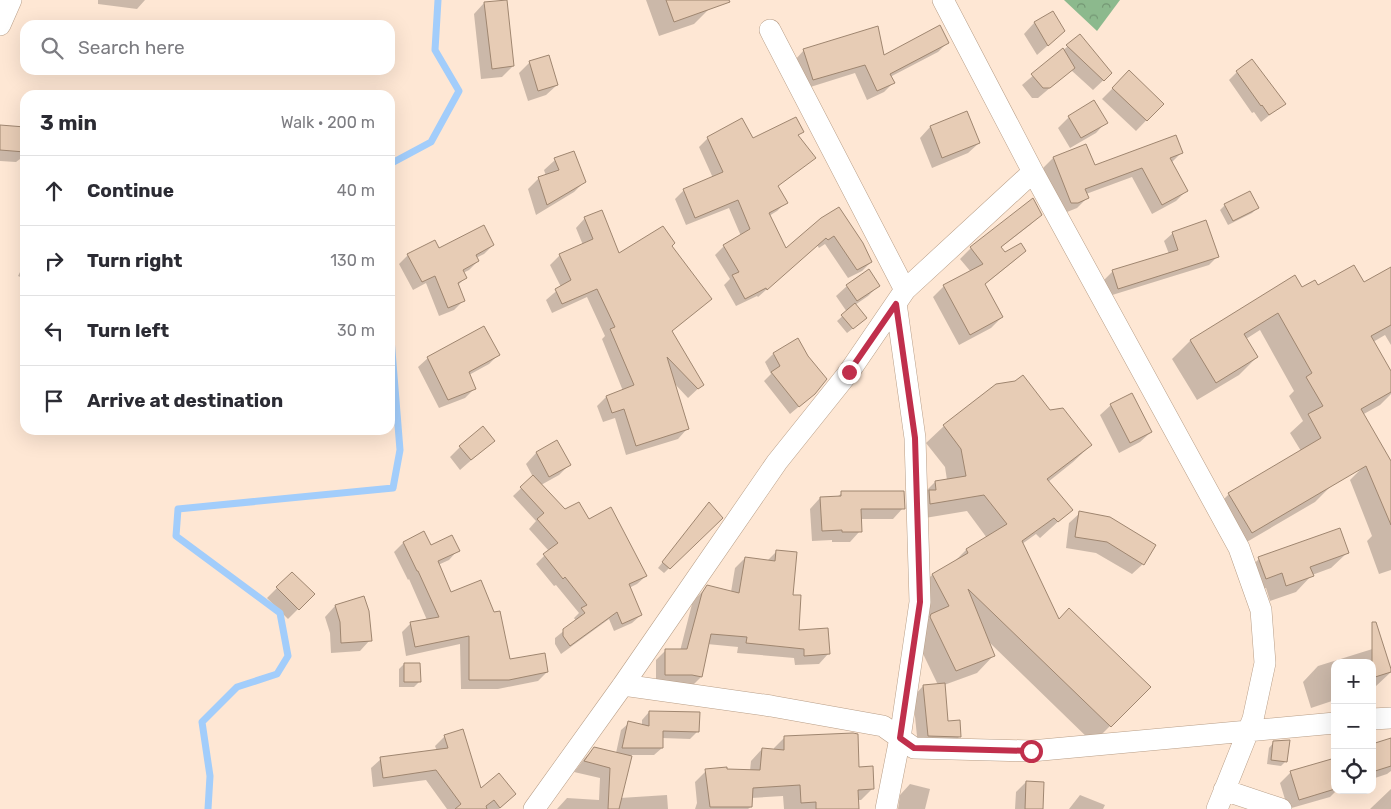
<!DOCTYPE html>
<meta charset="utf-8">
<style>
:root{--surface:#fff;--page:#f7f7f7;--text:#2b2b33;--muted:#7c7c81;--line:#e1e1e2}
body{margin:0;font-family:Rubik,sans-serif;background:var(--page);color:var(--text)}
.controls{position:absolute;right:15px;bottom:15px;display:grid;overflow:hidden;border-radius:10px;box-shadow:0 5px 20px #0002}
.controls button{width:45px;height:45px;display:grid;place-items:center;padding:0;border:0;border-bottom:1px solid var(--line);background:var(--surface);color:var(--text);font:25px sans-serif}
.stop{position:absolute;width:15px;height:15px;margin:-11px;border:4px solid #c02f4c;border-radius:50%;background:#fff}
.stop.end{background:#c02f4c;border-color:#fff;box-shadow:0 1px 5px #0008}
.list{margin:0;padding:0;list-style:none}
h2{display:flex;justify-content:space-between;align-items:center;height:65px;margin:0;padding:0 20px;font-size:21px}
h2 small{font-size:16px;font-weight:400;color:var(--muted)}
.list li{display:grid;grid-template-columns:32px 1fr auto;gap:15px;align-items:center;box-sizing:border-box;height:70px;padding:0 20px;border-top:1px solid var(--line)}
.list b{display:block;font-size:19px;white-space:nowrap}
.list em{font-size:16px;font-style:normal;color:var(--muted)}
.icon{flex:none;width:28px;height:28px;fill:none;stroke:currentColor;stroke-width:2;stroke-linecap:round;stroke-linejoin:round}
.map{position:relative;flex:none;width:1391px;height:809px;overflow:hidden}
.search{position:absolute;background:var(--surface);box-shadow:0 5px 20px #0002;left:20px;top:20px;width:375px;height:55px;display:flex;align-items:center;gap:12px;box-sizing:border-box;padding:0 18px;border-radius:15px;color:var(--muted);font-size:19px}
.panel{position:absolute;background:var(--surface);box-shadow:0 5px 20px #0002;left:20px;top:90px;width:375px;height:345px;border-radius:15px}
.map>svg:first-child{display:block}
.forest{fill:url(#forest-crowns)}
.shadow{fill:#0003}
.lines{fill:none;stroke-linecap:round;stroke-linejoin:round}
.stream{stroke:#a2cdfb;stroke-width:7}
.building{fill:#e7ccb5;stroke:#9f8670}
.minor-casing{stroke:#b89e87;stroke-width:22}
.minor{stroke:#fff;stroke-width:21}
.route{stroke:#c02f4c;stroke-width:6}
</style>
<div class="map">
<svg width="1391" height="809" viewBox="0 0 1391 809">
<defs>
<pattern id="forest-crowns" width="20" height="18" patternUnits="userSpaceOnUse" patternTransform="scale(1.25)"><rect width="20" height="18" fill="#8cb98d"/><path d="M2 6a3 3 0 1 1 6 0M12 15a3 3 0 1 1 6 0" fill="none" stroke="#739673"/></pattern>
</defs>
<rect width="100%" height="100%" fill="#fee7d4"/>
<path class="forest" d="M 1064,0 L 1120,0 L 1097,31 Z"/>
<path class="shadow" d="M 98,0 L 145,0 L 137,9 L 98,4 Z
M 646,0 L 706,0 L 709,9 L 694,24 L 659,36 Z
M 484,3 L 513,66 L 502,77 L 481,79 L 474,14 Z
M 1053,12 L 1064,31 L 1037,55 L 1024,34 L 1034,23 Z
M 1080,36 L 1111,73 L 1093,90 L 1071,70 L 1038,98 L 1032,98 L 1022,85 Z
M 947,43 L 938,52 L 890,77 L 893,83 L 884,92 L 867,100 L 855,73 L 804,89 L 795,60 L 804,50 L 883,57 Z
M 530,62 L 557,85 L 546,95 L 528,101 L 519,73 Z
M 1129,72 L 1162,104 L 1136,131 L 1102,99 Z
M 1237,72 L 1284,103 L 1261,122 L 1254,112 L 1252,113 L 1229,80 Z
M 1094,102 L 1106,122 L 1096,133 L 1070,148 L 1058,128 L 1069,117 Z
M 966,112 L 979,143 L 968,153 L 932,168 L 920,138 L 930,127 Z
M 0,126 L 25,129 L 25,159 L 20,159 L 16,162 L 0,161 Z
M 802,131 L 798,136 L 814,157 L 777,187 L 786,202 L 777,211 L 769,216 L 786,250 L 821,219 L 871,262 L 862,271 L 848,278 L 825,244 L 819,248 L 817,245 L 758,297 L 757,296 L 736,306 L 724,285 L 730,279 L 715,255 L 724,246 L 741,236 L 729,208 L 686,225 L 675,199 L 684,190 L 713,178 L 699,147 L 708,138 L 752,140 Z
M 1182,152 L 1171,163 L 1186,191 L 1176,201 L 1152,214 L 1132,177 L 1086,194 L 1087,198 L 1077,208 L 1067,212 L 1061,212 L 1043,168 L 1053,158 L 1094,167 Z
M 555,160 L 585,181 L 574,192 L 536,215 L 528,189 L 539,178 L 546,176 L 544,170 Z
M 1033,200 L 1041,214 L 1030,225 L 1000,248 L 1005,253 L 1025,251 L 1014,261 L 984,285 L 1002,317 L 991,328 L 959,345 L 933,297 L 944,286 L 971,272 L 960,259 L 971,248 Z
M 1225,205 L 1257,208 L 1252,213 L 1228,225 L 1220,210 Z
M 585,218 L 618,255 L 671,246 L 710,299 L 671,332 L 702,385 L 688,398 L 674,383 L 687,429 L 678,439 L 626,455 L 615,418 L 603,422 L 597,406 L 606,397 L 623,391 L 602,339 L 605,336 L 587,297 L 552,313 L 546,300 L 561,287 L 550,265 L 560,255 L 583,245 L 576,228 Z
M 1173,233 L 1217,257 L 1209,265 L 1109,296 L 1104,280 L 1113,271 L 1169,254 L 1164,241 Z
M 493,245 L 484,254 L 476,258 L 478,261 L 469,270 L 463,273 L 465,278 L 457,286 L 463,301 L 454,310 L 439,316 L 426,283 L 413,290 L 399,264 L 408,255 L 438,250 Z
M 25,262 L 25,279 L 18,276 Z
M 1391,268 L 1391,345 L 1385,335 L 1373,342 L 1391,374 L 1391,394 L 1380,405 L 1362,415 L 1333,484 L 1315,502 L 1233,550 L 1211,512 L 1229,494 L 1301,451 L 1290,433 L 1303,421 L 1289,396 L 1294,391 L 1260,330 L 1246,339 L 1257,357 L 1239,375 L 1197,400 L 1172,359 L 1190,341 L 1295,277 L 1302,288 L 1363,284 Z
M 847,286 L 878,286 L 868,296 L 855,305 L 860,323 L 847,333 L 837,321 L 847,312 L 836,296 Z
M 773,354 L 815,393 L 790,414 L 764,381 L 771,374 L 765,362 Z
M 498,355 L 489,364 L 469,375 L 474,389 L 465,398 L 439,408 L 418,367 L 428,358 Z
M 997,385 L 1049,411 L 1091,445 L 1073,462 L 1048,482 L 1071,510 L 1040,538 L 1036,534 L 1022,544 L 1058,621 L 1149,687 L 1093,743 L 989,642 L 994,655 L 977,673 L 944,685 L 947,723 L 960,736 L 949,747 L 918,746 L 913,697 L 923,686 L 938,685 L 914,635 L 929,618 L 915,592 L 932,575 L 953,563 L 966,550 L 987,538 L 967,511 L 913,520 L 918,499 L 935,482 L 947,480 L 945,467 L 926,443 L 944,426 Z
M 1111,405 L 1151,432 L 1140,442 L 1119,453 L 1100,415 Z
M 493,441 L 460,470 L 450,457 L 460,447 Z
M 557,442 L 569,465 L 559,475 L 541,485 L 565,511 L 589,521 L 646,576 L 637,584 L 629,588 L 641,615 L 632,623 L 614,631 L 609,619 L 561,654 L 555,644 L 555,638 L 576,621 L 574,618 L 579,613 L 556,585 L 554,586 L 536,564 L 549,551 L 529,529 L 536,521 L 513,496 L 533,477 L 526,464 L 536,453 Z
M 1391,463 L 1391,570 L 1379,574 L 1367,541 L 1372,536 L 1350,480 L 1366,464 Z
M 842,493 L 903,508 L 893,519 L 860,519 L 860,531 L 850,542 L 832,542 L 832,540 L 812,541 L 810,509 L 820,498 L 837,497 Z
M 709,504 L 721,518 L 664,573 L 658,568 Z
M 1080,513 L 1143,564 L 1132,574 L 1096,553 L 1066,548 L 1069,523 Z
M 403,543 L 458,550 L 449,560 L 438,565 L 451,593 L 509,661 L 547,672 L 538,681 L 498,689 L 461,689 L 460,644 L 406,656 L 402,632 L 411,623 L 427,620 L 409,579 L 408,580 L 394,552 Z
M 776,552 L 791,596 L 798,631 L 828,654 L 819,664 L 795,665 L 794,658 L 737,653 L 738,647 L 707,644 L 701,677 L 691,687 L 656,684 L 656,660 L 666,650 L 680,651 L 692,604 L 697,597 L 707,587 L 731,592 L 735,568 L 745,558 L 767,561 Z
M 1347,553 L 1331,568 L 1312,575 L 1296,592 L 1270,601 L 1266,588 L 1250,594 L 1243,574 L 1259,559 Z
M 292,573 L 313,594 L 288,619 L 267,598 Z
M 335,606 L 370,640 L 360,651 L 331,653 L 330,633 L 325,617 Z
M 1382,646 L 1391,672 L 1375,687 L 1372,688 L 1372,663 L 1335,663 L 1335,700 L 1311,708 L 1303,682 L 1318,666 Z
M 404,664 L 419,682 L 414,687 L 399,687 L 399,669 Z
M 649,712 L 698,731 L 690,739 L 662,738 L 662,748 L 654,755 L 631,755 L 620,798 L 667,795 L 668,809 L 557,809 L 567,798 L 599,800 L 600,778 L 574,772 L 584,759 L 594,748 L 616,753 L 621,730 L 629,723 L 642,726 L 642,720 Z
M 445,736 L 480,790 L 515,794 L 499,809 L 447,809 L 426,780 L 373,787 L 371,768 L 381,759 L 437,751 L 435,746 Z
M 785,737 L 857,768 L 873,788 L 861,800 L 857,800 L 858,809 L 784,809 L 783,796 L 751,798 L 751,807 L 748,809 L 695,809 L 697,803 L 695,782 L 706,771 L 750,771 L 751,761 L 762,749 L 774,750 L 774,748 Z
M 1391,741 L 1391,771 L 1387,774 L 1372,779 L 1372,745 Z
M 1274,742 L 1286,761 L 1281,766 L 1267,764 L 1269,748 Z
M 1335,759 L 1335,790 L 1337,790 L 1330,797 L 1288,809 L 1280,783 L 1291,772 Z
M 1026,782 L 1042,809 L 1015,809 L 1016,792 Z
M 910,784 L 930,789 L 925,809 L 898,809 L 900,795 Z
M 1391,789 L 1391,809 L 1370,809 Z
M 1080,795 L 1105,805 L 1103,809 L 1069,809 Z"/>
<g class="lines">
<path class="stream" d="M 390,164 L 431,142 L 459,91 L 435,50 L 438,0
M 208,809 L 210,776 L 202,722 L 237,687 L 277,674 L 288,656 L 280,613 L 176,536 L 178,509 L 393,488 L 400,450 L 390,326"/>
</g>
<path class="building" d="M 507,0 L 514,66 L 492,69 L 484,2 Z
M 666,0 L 729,0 L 730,2 L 674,22 Z
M 1053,11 L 1065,31 L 1048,46 L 1034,22 Z
M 940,25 L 949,43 L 890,74 L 895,83 L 877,91 L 865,65 L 813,80 L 803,49 L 878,26 L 884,55 Z
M 1080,34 L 1112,73 L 1104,81 L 1066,45 Z
M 1063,48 L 1075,68 L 1050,88 L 1043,88 L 1031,74 Z
M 549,55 L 558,85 L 538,91 L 529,61 Z
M 1252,59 L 1286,104 L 1269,115 L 1262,105 L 1261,106 L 1236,71 Z
M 1129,70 L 1164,104 L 1147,121 L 1112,88 Z
M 1094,100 L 1108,123 L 1081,138 L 1068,116 Z
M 967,111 L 980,143 L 942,158 L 930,126 Z
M 796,117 L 804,132 L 798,135 L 816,158 L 778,186 L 788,203 L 769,213 L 786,248 L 821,218 L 839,207 L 863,243 L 872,262 L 857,270 L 834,236 L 828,240 L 826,238 L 767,290 L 766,288 L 745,299 L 732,275 L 739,272 L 723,245 L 750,229 L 738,200 L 695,218 L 683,189 L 723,172 L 707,137 L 742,118 L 753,138 Z
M 0,125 L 25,127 L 25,152 L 0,150 Z
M 1176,135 L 1183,153 L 1170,158 L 1188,191 L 1162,205 L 1142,168 L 1085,189 L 1089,198 L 1078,203 L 1071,203 L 1053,157 L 1086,144 L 1095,165 Z
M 574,151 L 586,182 L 547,205 L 538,177 L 559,170 L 554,158 Z
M 1250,191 L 1259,208 L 1233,221 L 1224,204 Z
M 1033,198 L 1042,215 L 1001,247 L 1005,252 L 1021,243 L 1026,251 L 985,284 L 1003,317 L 970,335 L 943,285 L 983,264 L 970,247 Z
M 602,210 L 619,253 L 663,226 L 675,243 L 672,246 L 712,299 L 672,331 L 704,385 L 698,389 L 667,357 L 689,429 L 636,446 L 624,409 L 612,413 L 606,396 L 634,385 L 610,329 L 615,327 L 597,289 L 562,304 L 555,289 L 571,280 L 559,254 L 593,239 L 584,217 Z
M 1206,220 L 1219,257 L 1118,289 L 1112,270 L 1178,250 L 1172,232 Z
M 484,225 L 494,245 L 476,255 L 479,261 L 463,270 L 467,278 L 458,283 L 465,301 L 448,308 L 435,276 L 422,282 L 407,254 L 435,240 L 439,248 Z
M 1354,265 L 1364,282 L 1391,267 L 1391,325 L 1371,336 L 1391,371 L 1391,392 L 1361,409 L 1391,461 L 1391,525 L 1366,466 L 1252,533 L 1228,493 L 1321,438 L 1308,414 L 1323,406 L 1306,377 L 1312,373 L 1278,313 L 1244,334 L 1258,357 L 1216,383 L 1190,340 L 1295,275 L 1302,287 L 1315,280 L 1318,285 Z
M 869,269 L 880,286 L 857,301 L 846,285 Z
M 855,303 L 867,318 L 853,329 L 841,315 Z
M 484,326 L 500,355 L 469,372 L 476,389 L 448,400 L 427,357 Z
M 798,338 L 808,356 L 827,379 L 815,394 L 799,407 L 771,372 L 780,366 L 773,353 Z
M 1023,375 L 1050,410 L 1063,408 L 1092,445 L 1047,479 L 1073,510 L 1058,522 L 1054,518 L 1022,541 L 1059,619 L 1069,608 L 1151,687 L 1111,727 L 968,589 L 995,656 L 956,671 L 930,617 L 931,614 L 949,606 L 932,574 L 968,553 L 966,549 L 1007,524 L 984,495 L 930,504 L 929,490 L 936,490 L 935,481 L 966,476 L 961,449 L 943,425 L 996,384 L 1015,381 Z
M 1132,393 L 1152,432 L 1130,443 L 1110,404 Z
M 483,426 L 495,441 L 471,460 L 459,446 Z
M 557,440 L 571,465 L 549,477 L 536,452 Z
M 533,475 L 565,509 L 579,502 L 589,519 L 611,507 L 647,576 L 629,584 L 642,615 L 622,624 L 617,612 L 570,646 L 563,636 L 563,629 L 585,613 L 581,608 L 587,605 L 565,577 L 563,579 L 543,554 L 558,543 L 537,519 L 544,513 L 520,487 Z
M 841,491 L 904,491 L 905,509 L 861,509 L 862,532 L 842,532 L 842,530 L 822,531 L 820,497 L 841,496 Z
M 709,502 L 723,518 L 670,569 L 662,562 Z
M 1079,511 L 1110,517 L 1156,545 L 1144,565 L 1107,542 L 1075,537 Z
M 1340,528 L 1349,553 L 1310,567 L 1314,576 L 1286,586 L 1282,573 L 1266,579 L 1258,557 Z
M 424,531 L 431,545 L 452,535 L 460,551 L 438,561 L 451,592 L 481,580 L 494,612 L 500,611 L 510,659 L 545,653 L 548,672 L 509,680 L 469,680 L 469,636 L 415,647 L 410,622 L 439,617 L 418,571 L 417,571 L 403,542 Z
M 776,550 L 797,552 L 793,595 L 801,595 L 799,630 L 828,628 L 830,654 L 804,656 L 804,649 L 746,643 L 747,637 L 711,634 L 702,677 L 692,675 L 665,675 L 665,649 L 687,649 L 702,593 L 707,585 L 739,593 L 745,557 L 775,561 Z
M 292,572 L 315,594 L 299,610 L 276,587 Z
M 364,596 L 369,611 L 372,641 L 341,643 L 340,622 L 335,605 Z
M 1372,622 L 1376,622 L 1391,669 L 1391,672 L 1372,678 Z
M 404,663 L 420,663 L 421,682 L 404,682 Z
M 945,683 L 948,721 L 960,720 L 961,737 L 928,736 L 923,685 Z
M 649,711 L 700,712 L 699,732 L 663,731 L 663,748 L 622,748 L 628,721 L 649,726 Z
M 463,729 L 481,788 L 499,773 L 516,794 L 500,808 L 494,800 L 486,806 L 487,809 L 455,809 L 461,804 L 436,770 L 383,778 L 380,757 L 448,748 L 444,735 Z
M 853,733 L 858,734 L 859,767 L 873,766 L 874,789 L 858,790 L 859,809 L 816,809 L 816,802 L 801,803 L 800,785 L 753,788 L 752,807 L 710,807 L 705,769 L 727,767 L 727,769 L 760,770 L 762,748 L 784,750 L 784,736 Z
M 1391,738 L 1391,766 L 1372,772 L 1372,744 Z
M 1290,740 L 1287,762 L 1271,760 L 1273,741 Z
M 594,747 L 632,756 L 619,809 L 608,809 L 610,768 L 584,761 Z
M 1335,758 L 1335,789 L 1299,800 L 1290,771 Z
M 1026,781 L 1044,782 L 1043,809 L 1025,809 Z"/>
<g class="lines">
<g class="minor-casing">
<path id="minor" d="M 943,0 L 1033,172 L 1239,548 L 1261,610 L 1265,663 L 1253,719 L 1217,809
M 0,25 L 11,0
M 770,30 L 905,290
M 623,685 L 771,706 L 883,726 L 914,748 L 1031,751 L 1335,723
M 1372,719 L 1391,718
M 1224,790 L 1281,809
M 534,809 L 623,685 L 777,462 L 849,372 L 905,290 L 1033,172
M 886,809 L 900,738 L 920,602 L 915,438 L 896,303"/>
</g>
<use href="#minor" class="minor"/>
</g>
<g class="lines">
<path class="route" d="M 849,372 L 896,304 L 915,438 L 920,602 L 900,738 L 914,748 L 1031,751"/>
</g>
</svg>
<div class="controls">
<button>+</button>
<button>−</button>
<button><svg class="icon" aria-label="locate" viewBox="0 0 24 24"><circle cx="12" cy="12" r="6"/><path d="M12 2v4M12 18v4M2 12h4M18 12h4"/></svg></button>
</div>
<div class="stop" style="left:1031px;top:751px"></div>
<div class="stop end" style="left:849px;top:372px"></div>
<div class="search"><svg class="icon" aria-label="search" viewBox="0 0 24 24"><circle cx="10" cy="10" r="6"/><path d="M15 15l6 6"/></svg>Search here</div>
<section class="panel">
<h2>3 min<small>Walk · 200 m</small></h2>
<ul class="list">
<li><svg class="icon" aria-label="ahead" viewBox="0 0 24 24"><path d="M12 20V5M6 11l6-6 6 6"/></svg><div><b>Continue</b></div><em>40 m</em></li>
<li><svg class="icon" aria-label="right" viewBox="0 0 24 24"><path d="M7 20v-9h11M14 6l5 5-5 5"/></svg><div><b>Turn right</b></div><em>130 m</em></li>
<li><svg class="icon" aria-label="left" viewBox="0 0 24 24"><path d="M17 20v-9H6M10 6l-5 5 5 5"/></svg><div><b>Turn left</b></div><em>30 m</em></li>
<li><svg class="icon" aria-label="arrive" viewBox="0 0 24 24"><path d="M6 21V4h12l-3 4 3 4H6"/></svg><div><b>Arrive at destination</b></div></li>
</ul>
</section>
</div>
